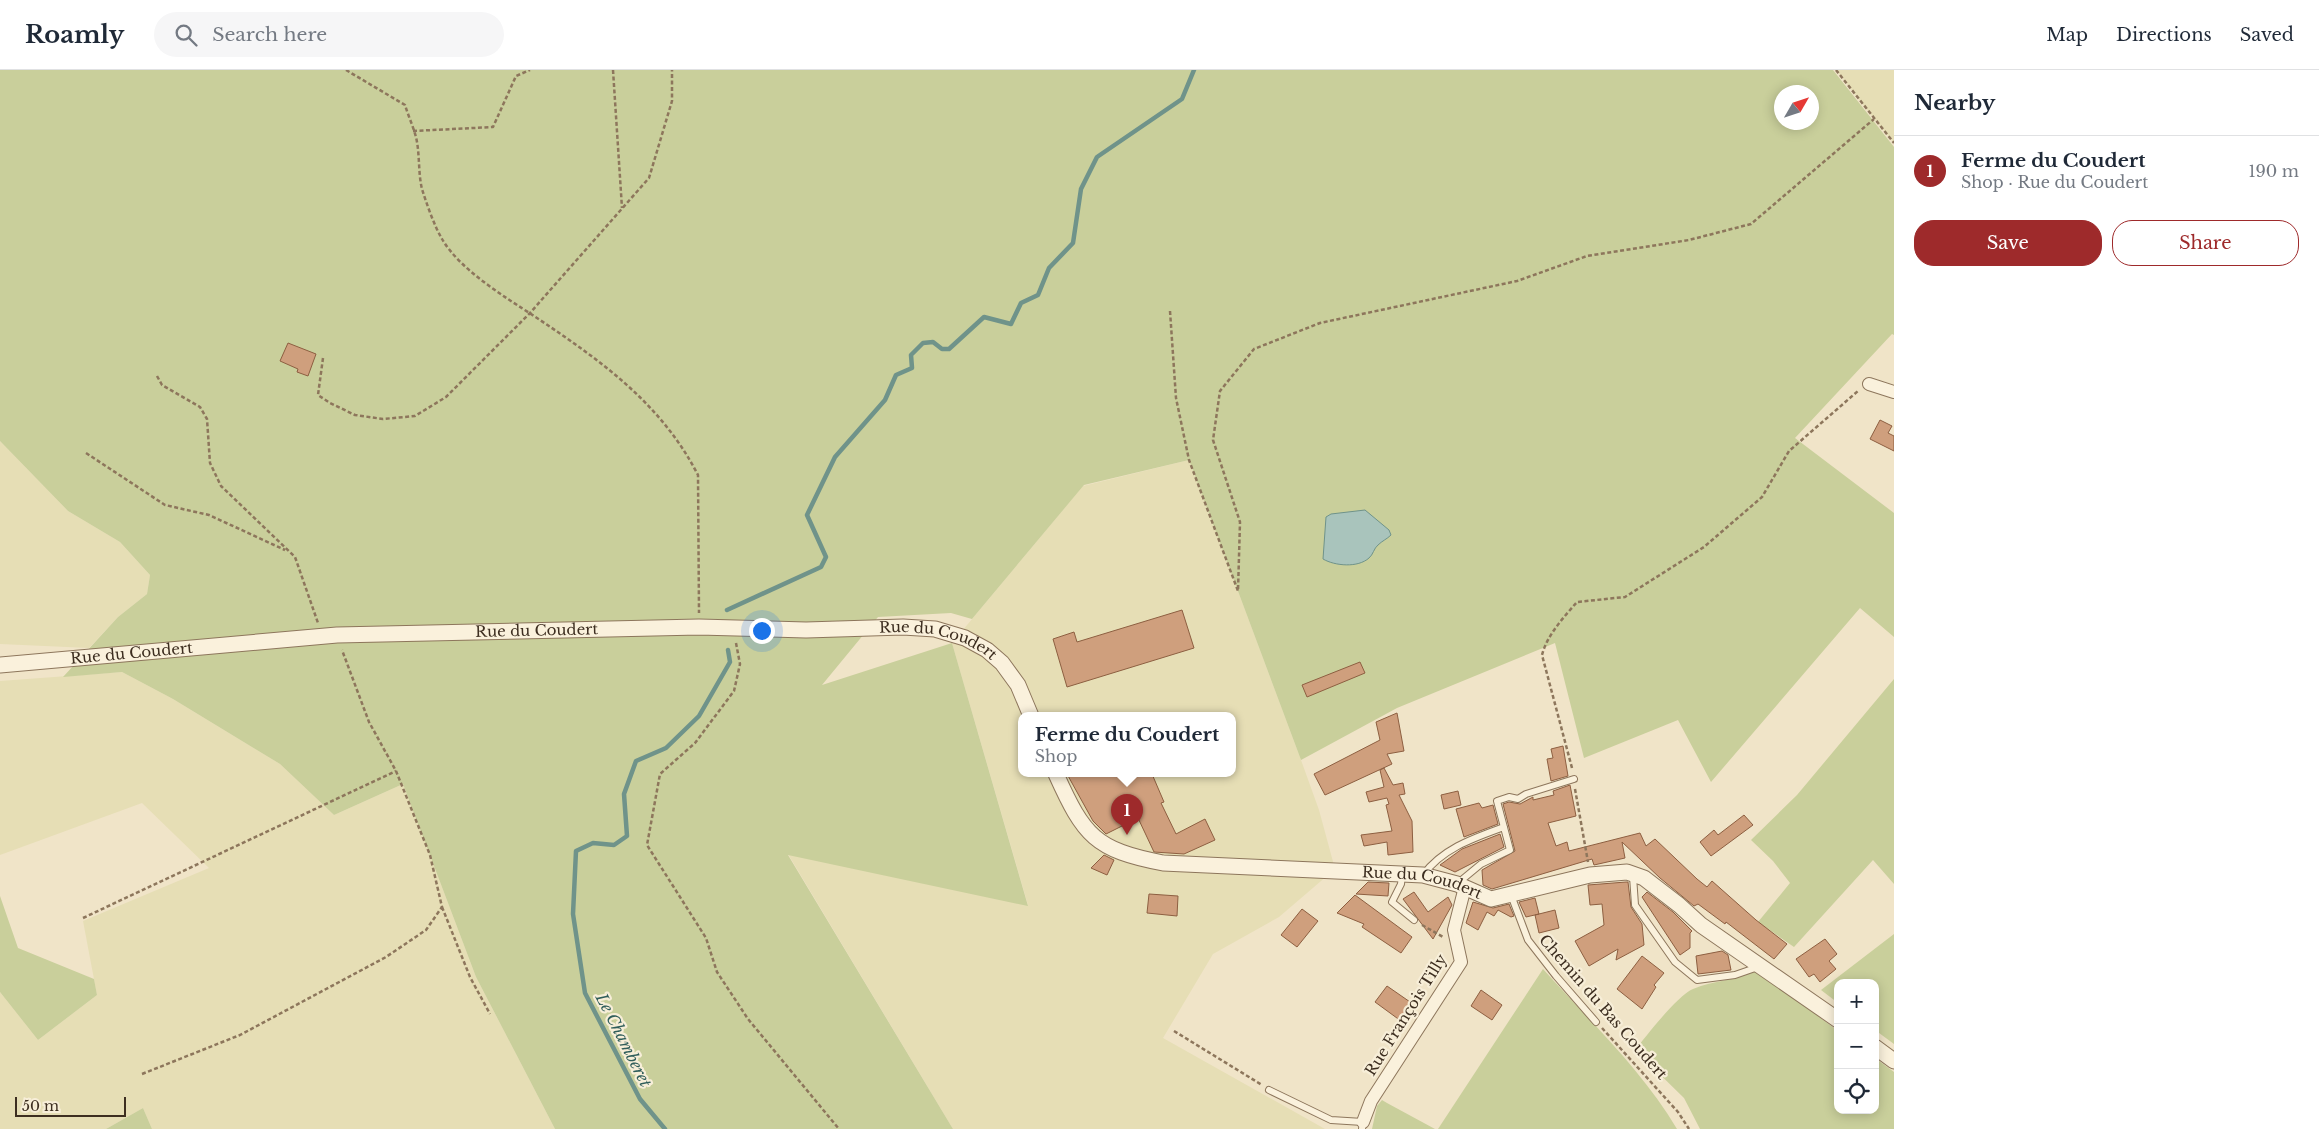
<!DOCTYPE html>
<meta charset="utf-8">
<style>
:root{--surface:#fff;--page:#f6f6f7;--text:#1f2937;--muted:#747a83;--line:#e0e1e3;--accent:#9e2a2b}
body{margin:0;font-family:"Libre Baskerville",serif;background:var(--page);color:var(--text)}
.controls{position:absolute;right:15px;bottom:15px;display:grid;overflow:hidden;border-radius:10px;box-shadow:0 2px 12px #0003}
.controls button{width:45px;height:45px;display:grid;place-items:center;padding:0;border:0;border-bottom:1px solid var(--line);background:var(--surface);color:var(--text);font:25px sans-serif}
.compass{position:absolute;left:1774px;top:15px;width:45px;height:45px;border-radius:50%;background:var(--surface);box-shadow:0 2px 12px #0003;rotate:51deg}
.scale{position:absolute;left:15px;bottom:12px;width:111px;box-sizing:border-box;padding-left:5px;border:2px solid #3d2e20;border-top:0;font-size:14px;line-height:18px;white-space:nowrap;color:#3d2e20;-webkit-text-stroke:4px #f7eed8;paint-order:stroke}
.you{position:absolute;left:761px;top:560px;width:18px;height:18px;margin:-12px;border:4px solid #fff;border-radius:50%;background:#1a73e8;box-shadow:0 0 0 8px #1a73e833}
.badge{display:grid;place-items:center;width:32px;height:32px;border-radius:50%;background:var(--accent);color:#fff;font-size:16px;font-weight:700}
.pin{position:absolute;translate:-50% -41px;filter:drop-shadow(0 1px 2px #0008)}
.pin::after{content:'';position:absolute;top:26px;width:18px;height:15px;background:inherit;clip-path:polygon(0 0,100% 0,50% 100%)}
.popup{position:absolute;left:1018px;top:642px;width:218px;height:65px;box-sizing:border-box;display:grid;place-content:center;border-radius:10px;background:var(--surface);filter:drop-shadow(0 1px 4px #0005);font-size:16px;white-space:nowrap;color:var(--muted)}
.popup b{font-size:19px;color:var(--text)}
.popup::after{content:'';position:absolute;left:50%;top:100%;margin-left:-10px;border:10px solid transparent;border-top-color:var(--surface)}
.list{margin:0;padding:0;list-style:none}
h2{display:flex;justify-content:space-between;align-items:center;height:65px;margin:0;padding:0 20px;font-size:21px}
h2 small{font-size:16px;font-weight:400;color:var(--muted)}
.list li{display:grid;grid-template-columns:32px 1fr auto;gap:15px;align-items:center;box-sizing:border-box;height:70px;padding:0 20px;border-top:1px solid var(--line)}
.list b{display:block;font-size:19px;white-space:nowrap}
.list p{margin:0;font-size:16px;white-space:nowrap;color:var(--muted)}
.list em{font-size:16px;font-style:normal;color:var(--muted)}
.actions{display:flex;gap:10px;padding:15px 20px}
.actions a{flex:1;padding:11px 0;border:1px solid var(--accent);border-radius:20px;text-align:center;font-size:18px;color:var(--accent)}
.actions .main{background:var(--accent);color:#fff}
.icon{flex:none;width:28px;height:28px;fill:none;stroke:currentColor;stroke-width:2;stroke-linecap:round;stroke-linejoin:round}
.map{position:relative;flex:none;width:1894px;height:1059px;overflow:hidden}
header{display:flex;align-items:center;gap:30px;box-sizing:border-box;height:70px;padding:0 25px;background:var(--surface);border-bottom:1px solid var(--line)}
header strong{font-size:24px}
nav{display:flex;gap:28px;margin-inline-start:auto;font-size:18px}
.search{width:350px;height:45px;background:var(--page);display:flex;align-items:center;gap:12px;box-sizing:border-box;padding:0 18px;border-radius:28px;color:var(--muted);font-size:19px}
main{display:flex}
aside{flex:1;background:var(--surface)}
.map>svg:first-child{display:block}
.farmland{fill:#e6deb5;fill-rule:evenodd}
.green{fill:#c9cf9b;fill-rule:evenodd}
.water{fill:#a9c4bc;stroke:#6f938a}
.lines{fill:none;stroke-linecap:round;stroke-linejoin:round}
.stream{stroke:#6f938a;stroke-width:4.5}
.building{fill:#cf9f7d;stroke:#8d5f41}
.service-casing{stroke:#8d765c;stroke-width:8}
.minor-casing{stroke:#8d765c;stroke-width:14}
.tertiary-casing{stroke:#8d765c;stroke-width:17}
.path{stroke:#8d765c;stroke-width:2.5;stroke-dasharray:4 2.5;stroke-linecap:butt}
.service{stroke:#faf1dc;stroke-width:6}
.minor{stroke:#faf1dc;stroke-width:12}
.tertiary{stroke:#faf1dc;stroke-width:15}
.labels{text-anchor:middle;stroke-width:4.5;stroke-linejoin:round;paint-order:stroke}
.street-label{font-size:15px;fill:#3d2e20;stroke:#f7eed8}
.water-label{font-size:16px;font-style:italic;fill:#2f5d5a;stroke:#f7eed8}
</style>
<header>
<strong>Roamly</strong>
<div class="search"><svg class="icon" aria-label="search" viewBox="0 0 24 24"><circle cx="10" cy="10" r="6"/><path d="M15 15l6 6"/></svg>Search here</div>
<nav><a>Map</a><a>Directions</a><a>Saved</a></nav>
</header>
<main>
<div class="map">
<svg width="1894" height="1059" viewBox="0 0 1894 1059">
<rect width="100%" height="100%" fill="#f0e4c8"/>
<path class="farmland" d="M 1836,0 L 1894,0 L 1894,73 L 1874,49 Z
M 0,371 L 68,441 L 120,472 L 150,505 L 147,524 L 118,547 L 89,578 L 0,574 Z
M 1189,390 L 1301,690 L 1319,740 L 1335,799 L 1279,847 L 1213,884 L 1163,968 L 1325,1059 L 953,1059 L 788,784 L 1028,835 L 952,573 L 1083,416 ZM 1022,646 L 1232,646 L 1232,704 L 1022,704 Z
M 122,602 L 173,629 L 280,694 L 334,745 L 403,714 L 476,907 L 555,1059 L 152,1059 L 143,1038 L 106,1059 L 0,1059 L 0,922 L 38,970 L 97,925 L 83,851 L 209,798 L 142,733 L 0,785 L 0,611 Z"/>
<path class="green" d="M 0,0 L 1833,0 L 1894,77 L 1894,265 L 1892,264 L 1795,368 L 1894,443 L 1894,567 L 1860,538 L 1711,712 L 1678,650 L 1584,688 L 1555,573 L 1397,638 L 1301,690 L 1189,390 L 1084,415 L 972,549 L 951,543 L 878,547 L 822,615 L 952,573 L 1028,836 L 788,785 L 953,1059 L 555,1059 L 476,907 L 403,714 L 334,745 L 280,694 L 173,629 L 122,602 L 63,607 L 118,547 L 147,524 L 150,505 L 120,472 L 68,441 L 0,371 ZM 1782,22 L 1812,22 L 1812,52 L 1782,52 Z
M 1894,609 L 1894,814 L 1873,790 L 1794,877 L 1758,852 L 1790,813 L 1773,791 L 1751,770 L 1797,725 Z
M 0,826 L 18,878 L 94,909 L 97,925 L 38,970 L 0,922 Z
M 1894,864 L 1894,974 L 1875,960 L 1875,913 L 1838,913 L 1838,933 L 1821,920 Z
M 1543,899 C 1589,950 1642,1000 1677,1059 L 1438,1059 Z
M 1756,900 L 1838,961 L 1838,1040 L 1875,1040 L 1875,988 L 1894,1002 L 1894,1059 L 1700,1059 L 1684,1028 L 1635,980 C 1647,965 1678,925 1693,919 C 1714,910 1736,911 1756,900 Z
M 1382,1030 L 1387,1033 L 1435,1059 L 1372,1059 L 1377,1036 Z
M 143,1038 L 152,1059 L 106,1059 Z"/>
<path class="water" d="M 1365,440 L 1389,460 L 1391,465 C 1387,469 1382,471 1378,475 C 1374,478 1373,485 1369,488 C 1358,498 1335,496 1323,489 L 1326,447 L 1331,444 Z"/>
<g class="lines">
<path class="stream" d="M 727,540 L 821,497 L 826,487 L 807,445 L 835,387 L 885,330 L 896,305 L 912,298 L 911,285 L 923,273 L 933,272 L 942,279 L 949,279 L 984,247 L 1011,254 L 1021,233 L 1038,225 L 1049,198 L 1073,173 L 1081,119 L 1097,87 L 1182,29 L 1194,0
M 665,1059 L 640,1029 L 585,923 L 573,844 L 576,781 L 593,773 L 614,775 L 627,766 L 624,724 L 636,691 L 666,678 L 699,646 L 730,592 L 728,580"/>
</g>
<path class="building" d="M 288,273 L 316,284 L 308,306 L 297,302 L 298,299 L 280,291 Z
M 1880,350 L 1892,356 L 1888,363 L 1894,366 L 1894,381 L 1870,369 Z
M 1182,540 L 1194,578 L 1067,617 L 1053,569 L 1074,562 L 1077,572 Z
M 1360,592 L 1365,603 L 1307,627 L 1302,615 Z
M 1397,643 L 1404,681 L 1387,684 L 1392,694 L 1325,725 L 1314,704 L 1380,670 L 1376,652 Z
M 1563,676 L 1568,706 L 1551,711 L 1547,689 L 1553,688 L 1551,679 Z
M 1384,698 L 1393,715 L 1403,713 L 1405,724 L 1399,725 L 1412,751 L 1413,782 L 1388,785 L 1387,772 L 1364,776 L 1361,765 L 1392,761 L 1386,735 L 1389,734 L 1387,728 L 1369,732 L 1366,722 L 1384,717 L 1380,700 Z
M 1067,704 L 1152,704 L 1164,732 L 1161,733 L 1176,764 L 1205,749 L 1215,770 L 1184,784 L 1154,782 L 1138,748 L 1106,764 L 1093,751 Z
M 1570,715 L 1576,746 L 1548,753 L 1556,776 L 1567,772 L 1569,781 L 1640,763 L 1646,776 L 1655,769 L 1697,809 L 1707,817 L 1712,811 L 1756,850 L 1787,874 L 1774,889 L 1726,852 L 1725,854 L 1698,834 L 1694,836 L 1660,808 L 1622,772 L 1625,788 L 1594,795 L 1592,789 L 1492,819 L 1483,815 L 1482,800 L 1515,781 L 1503,734 L 1509,732 L 1520,734 L 1533,727 L 1533,730 L 1554,725 L 1553,721 Z
M 1458,721 L 1461,735 L 1444,739 L 1441,725 Z
M 1479,733 L 1482,738 L 1493,735 L 1498,754 L 1464,767 L 1456,739 Z
M 1744,745 L 1753,755 L 1711,786 L 1700,772 L 1714,760 L 1718,765 Z
M 1500,764 L 1504,777 L 1455,802 L 1440,795 L 1462,779 Z
M 1104,785 L 1114,790 L 1107,805 L 1091,798 Z
M 1368,812 L 1389,813 L 1388,826 L 1356,824 Z
M 1626,812 L 1628,812 L 1631,837 L 1642,854 L 1644,875 L 1616,890 L 1618,879 L 1589,896 L 1575,871 L 1604,855 L 1602,834 L 1590,835 L 1588,815 Z
M 1414,822 L 1428,842 L 1448,827 L 1452,835 L 1433,869 L 1403,829 Z
M 1647,822 L 1673,842 L 1692,861 L 1690,863 L 1690,878 L 1680,885 L 1642,827 Z
M 1149,824 L 1178,826 L 1177,846 L 1147,843 Z
M 1355,825 L 1412,867 L 1401,883 L 1362,857 L 1364,854 L 1337,843 Z
M 1535,828 L 1539,844 L 1526,847 L 1519,832 Z
M 1473,832 L 1493,838 L 1509,834 L 1514,846 L 1511,847 L 1498,840 L 1494,846 L 1487,842 L 1478,860 L 1466,853 Z
M 1302,839 L 1318,851 L 1297,877 L 1281,865 Z
M 1555,840 L 1559,858 L 1539,863 L 1535,845 Z
M 1825,869 L 1837,884 L 1829,891 L 1836,899 L 1820,912 L 1814,904 L 1809,907 L 1796,889 Z
M 1722,881 L 1728,885 L 1731,900 L 1698,904 L 1696,886 Z
M 1642,886 L 1664,903 L 1654,915 L 1656,917 L 1642,939 L 1617,919 Z
M 1387,916 L 1413,934 L 1401,951 L 1375,932 Z
M 1481,920 L 1502,935 L 1492,950 L 1471,936 Z"/>
<g class="lines">
<g class="service-casing">
<path id="service" d="M 1402,805 L 1401,814 L 1392,832 L 1414,850
M 1423,805 C 1443,778 1474,768 1504,757
M 1633,806 L 1635,835 L 1675,892 L 1697,910 L 1735,905 L 1758,897
M 1458,813 L 1481,794 L 1510,780 L 1497,731 L 1509,727 L 1518,729 L 1526,724 L 1574,709
M 1511,825 L 1528,870 L 1556,906 L 1596,952
M 1269,1020 L 1331,1050 L 1363,1052 L 1362,1059"/>
</g>
<g class="minor-casing">
<path id="minor" d="M 1869,314 L 1894,322
M 1363,1052 L 1371,1031 L 1461,892 L 1454,860 L 1465,817"/>
</g>
<g class="tertiary-casing">
<g id="tertiary">
<path id="s1" d="M 0,595 L 337,565 L 699,557 L 806,560 L 903,557 L 935,559 L 965,568 L 987,580 L 1002,593 L 1018,615 L 1031,646"/>
<path id="s2" d="M 1056,704 C 1084,766 1095,780 1163,793 L 1423,805 L 1457,814 L 1491,829 L 1590,805 L 1627,802 L 1644,808 L 1679,835 L 1701,855 L 1838,950"/>
<path d="M 1875,977 L 1894,991"/>
</g>
</g>
<path class="path" d="M 346,0 L 405,35 C 408,45 413,56 416,67 C 420,84 418,103 422,119 C 427,135 434,155 442,169 C 460,200 505,227 534,246 C 600,290 661,333 698,405 L 699,543
M 613,0 L 622,138
M 1836,0 L 1894,73
M 413,61 L 493,57 L 516,6 L 530,0
M 1170,241 L 1176,328 L 1189,390 L 1238,521 L 1240,452 L 1213,370 L 1220,321 L 1254,279 L 1320,253 L 1517,211 L 1587,186 L 1689,170 L 1751,154 L 1874,49
M 323,288 L 318,325 L 330,333 L 355,345 L 383,349 L 415,346 L 446,327 L 530,243 L 649,108 L 672,31 L 672,0
M 157,306 L 162,315 L 200,337 L 207,349 L 210,393 L 221,416 L 295,487 L 318,553
M 86,383 L 165,435 L 209,445 L 285,480
M 736,573 L 740,594 L 734,621 L 695,673 L 660,704 L 647,775 L 706,868 L 717,902 L 748,949 L 839,1059
M 1572,698 L 1542,585 C 1547,565 1564,547 1577,532 L 1625,527 L 1704,477 L 1762,427 L 1789,381 L 1858,321
M 1575,719 L 1588,792
M 442,837 L 470,907 L 490,944
M 83,848 L 396,701
M 1422,855 L 1443,867
M 1602,958 L 1678,1042 L 1689,1059
M 1174,961 L 1262,1015
M 142,1004 L 240,965 L 386,887 L 426,860 L 442,837 L 430,785 L 396,701 L 369,652 L 342,580"/>
<use href="#service" class="service"/>
<use href="#minor" class="minor"/>
<use href="#tertiary" class="tertiary"/>
</g>
<g class="labels">
<g class="street-label">
<text dy="5" stroke="none"><textPath href="#s1" startOffset="538">Rue du Coudert</textPath></text>
<text dy="5" stroke="none"><textPath href="#s1" startOffset="942">Rue du Coudert</textPath></text>
<text dy="5" stroke="none"><textPath href="#s1" startOffset="132">Rue du Coudert</textPath></text>
<text dy="5" stroke="none"><textPath href="#s2" startOffset="409">Rue du Coudert</textPath></text>
<text transform="translate(1603 937) rotate(49)" y="5">Chemin du Bas Coudert</text>
<text transform="translate(1406 945) rotate(-58)" y="5">Rue François Tilly</text>
</g>
<g class="water-label">
<text transform="translate(624 970) rotate(63)" y="6">Le Chamberet</text>
</g>
</g>
</svg>
<div class="controls">
<button>+</button>
<button>−</button>
<button><svg class="icon" aria-label="locate" viewBox="0 0 24 24"><circle cx="12" cy="12" r="6"/><path d="M12 2v4M12 18v4M2 12h4M18 12h4"/></svg></button>
</div>
<svg class="compass" viewBox="-18 -18 36 36"><path d="M0-13l5 13h-10z" fill="#e53935"/><path d="M0 13l5-13h-10z" fill="#747a83"/></svg>
<div class="scale">50 m</div>
<div class="you"></div>
<div class="pin badge" style="left:1127px;top:765px">1</div>
<div class="popup"><b>Ferme du Coudert</b>Shop</div>
</div>
<aside>
<h2>Nearby<small></small></h2>
<ul class="list">
<li><span class="badge">1</span><div><b>Ferme du Coudert</b><p>Shop · Rue du Coudert</p></div><em>190 m</em></li>
</ul>
<div class="actions"><a class="main">Save</a><a>Share</a></div>
</aside>
</main>
